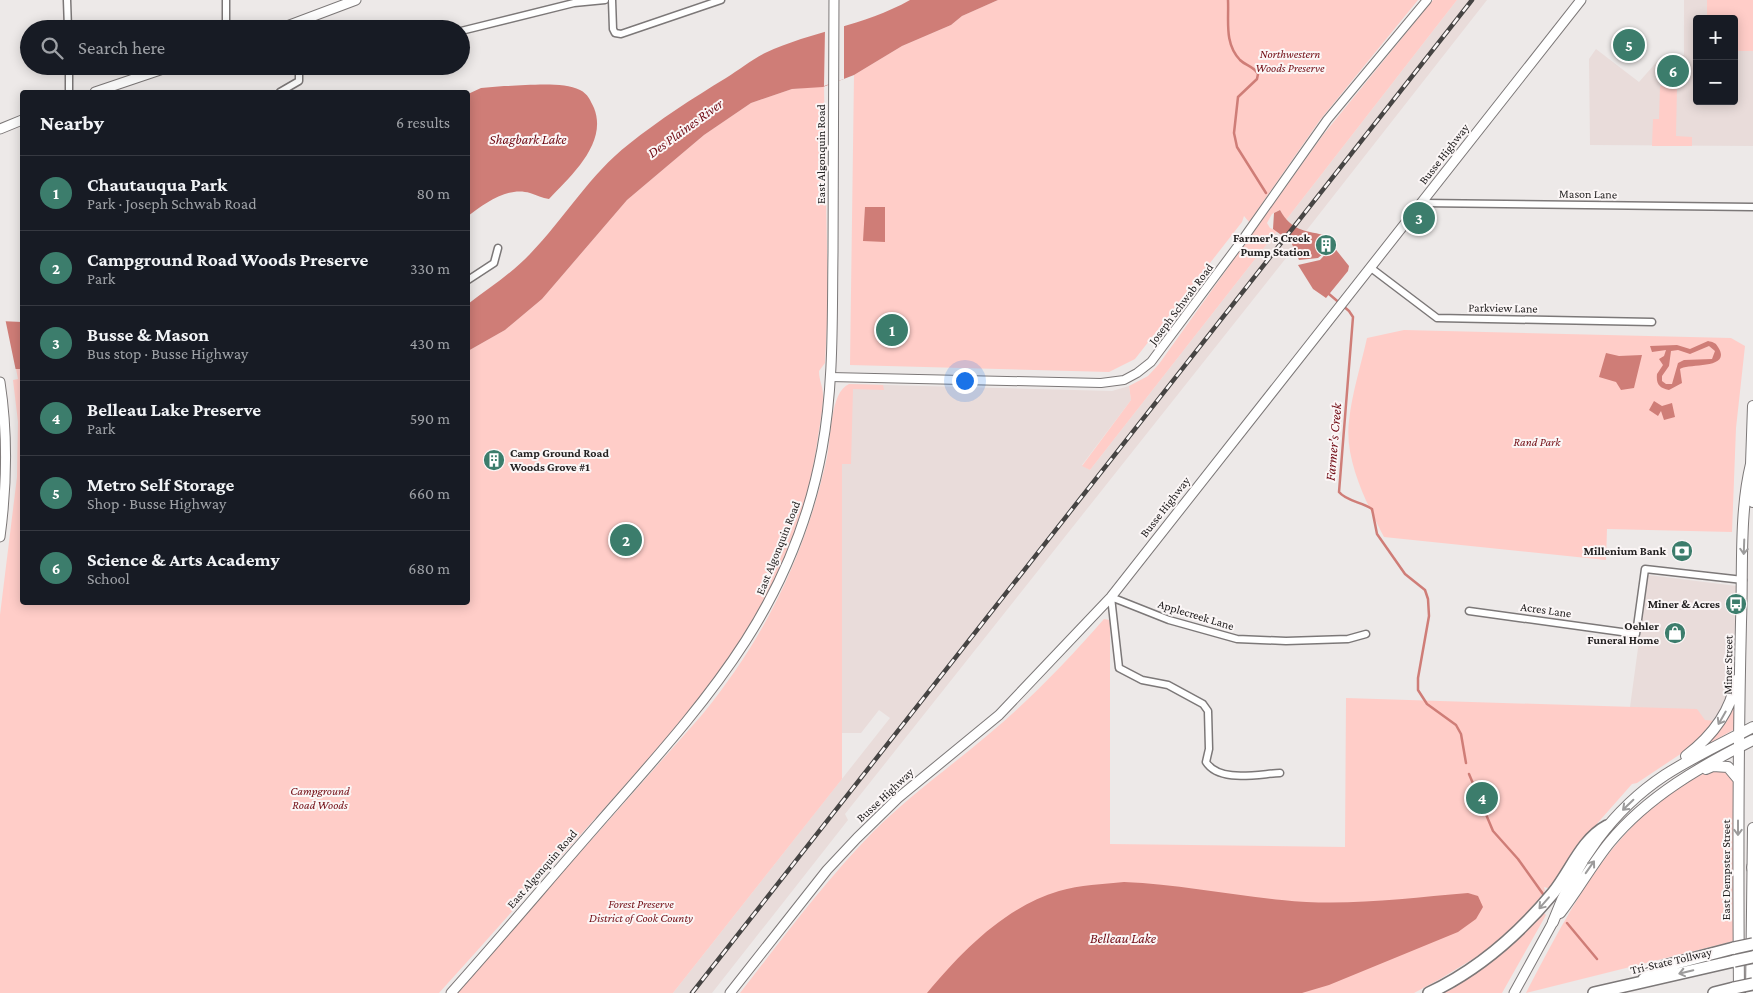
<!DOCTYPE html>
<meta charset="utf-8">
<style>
:root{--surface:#171b24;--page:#242831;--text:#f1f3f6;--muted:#9ea1a6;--line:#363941;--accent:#3c7d6c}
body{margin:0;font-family:"Crimson Pro",serif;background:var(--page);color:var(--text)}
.controls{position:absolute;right:15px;top:15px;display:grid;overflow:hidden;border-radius:5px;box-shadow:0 2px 12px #0003}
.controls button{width:45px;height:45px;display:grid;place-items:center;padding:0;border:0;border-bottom:1px solid var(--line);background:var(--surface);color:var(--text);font:25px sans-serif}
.you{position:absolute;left:964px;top:380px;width:18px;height:18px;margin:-12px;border:4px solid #fff;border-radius:50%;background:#1a73e8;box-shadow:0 0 0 8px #1a73e833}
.badge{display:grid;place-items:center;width:32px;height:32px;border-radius:50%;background:var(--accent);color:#fff;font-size:16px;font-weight:700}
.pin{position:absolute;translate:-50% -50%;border:2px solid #fff;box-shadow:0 1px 5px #0006}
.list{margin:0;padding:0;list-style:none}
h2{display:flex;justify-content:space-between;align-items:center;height:65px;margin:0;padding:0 20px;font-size:21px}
h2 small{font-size:16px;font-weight:400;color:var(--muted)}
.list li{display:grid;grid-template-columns:32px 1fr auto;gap:15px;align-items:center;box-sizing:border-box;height:75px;padding:0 20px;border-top:1px solid var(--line)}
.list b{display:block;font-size:19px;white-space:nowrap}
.list p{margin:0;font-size:16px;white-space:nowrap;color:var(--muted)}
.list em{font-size:16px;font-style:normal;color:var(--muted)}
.icon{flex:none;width:28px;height:28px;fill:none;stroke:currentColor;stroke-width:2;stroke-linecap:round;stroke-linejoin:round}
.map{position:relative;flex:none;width:1753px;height:993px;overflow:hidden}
.search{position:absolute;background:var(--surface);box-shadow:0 2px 12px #0003;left:20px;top:20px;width:450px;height:55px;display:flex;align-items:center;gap:12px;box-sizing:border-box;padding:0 18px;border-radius:28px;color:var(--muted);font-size:19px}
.panel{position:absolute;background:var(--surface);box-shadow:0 2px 12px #0003;left:20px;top:90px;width:450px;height:515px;border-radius:5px}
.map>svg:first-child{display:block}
.built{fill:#e9dcda;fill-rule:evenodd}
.green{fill:#ffcdc8}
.water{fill:#cf7d77;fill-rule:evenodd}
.pier{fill:#ede9e8}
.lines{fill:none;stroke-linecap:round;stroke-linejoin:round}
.stream{stroke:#cf7d77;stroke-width:2.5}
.minor-casing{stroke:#7c7878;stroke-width:9}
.tertiary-casing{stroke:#7c7878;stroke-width:10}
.secondary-casing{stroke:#7c7878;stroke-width:11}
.primary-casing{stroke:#7c7878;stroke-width:12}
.motorway-casing{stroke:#7c7878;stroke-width:14}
.minor{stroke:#fff;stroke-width:6}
.tertiary{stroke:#fff;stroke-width:8}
.secondary{stroke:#fff;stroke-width:9}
.primary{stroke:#fff;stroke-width:10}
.motorway{stroke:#fff;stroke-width:11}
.rail-casing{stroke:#464443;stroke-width:4.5}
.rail{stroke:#fbf6f6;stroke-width:2.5;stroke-dasharray:8;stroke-linecap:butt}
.motorway-bridge-casing{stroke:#7c7878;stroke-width:14;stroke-linecap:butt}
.motorway-bridge{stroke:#fff;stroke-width:11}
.oneway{stroke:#9c9b9b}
.labels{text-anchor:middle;stroke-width:4;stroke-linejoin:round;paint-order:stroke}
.park-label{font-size:12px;font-style:italic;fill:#730f16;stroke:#fbf6f6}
.street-label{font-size:12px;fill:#232121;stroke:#fbf6f6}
.poi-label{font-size:12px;font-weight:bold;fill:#232121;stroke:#fbf6f6;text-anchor:end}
.water-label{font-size:14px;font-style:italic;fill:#710b14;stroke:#fbf6f6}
</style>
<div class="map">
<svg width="1753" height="993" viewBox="0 0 1753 993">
<rect width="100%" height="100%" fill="#ede9e8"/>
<path class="built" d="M 1457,0 L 1487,0 L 1306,231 L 1300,231 L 1286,220 Z
M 1684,0 L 1753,0 L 1753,146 L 1590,145 L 1589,59 L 1596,49 L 1639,82 L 1661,57 L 1684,55 ZM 1697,19 L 1734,19 L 1734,101 L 1697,101 Z
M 1277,231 L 1291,242 L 1294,248 L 845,814 L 848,820 L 712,993 L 673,993 L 890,718 L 879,710 L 861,733 L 842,733 L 842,426 L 849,384 L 1112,391 L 1129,386 L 1131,400 L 1082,465 L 1090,470 Z
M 1648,575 L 1737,586 L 1732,681 L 1728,698 L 1716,721 L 1694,720 L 1630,707 Z"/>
<path class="green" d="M 998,0 L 1418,0 L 1320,120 L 1249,222 L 1244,216 L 1242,222 L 1135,359 L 1109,372 L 850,365 L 854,75 L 902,46 L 951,25 L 962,16 Z
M 1433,0 L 1457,0 L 1286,220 L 1280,210 L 1272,214 L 1267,223 L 1270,228 L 1277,231 L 1090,470 L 1082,466 L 1131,400 L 1129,386 L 1148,376 L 1159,364 L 1323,135 Z
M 1707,0 L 1753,0 L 1753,51 L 1734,51 L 1734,19 L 1707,19 Z
M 824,86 L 828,304 L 825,363 L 819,371 C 819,381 823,386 823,396 C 823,409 820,424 818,437 C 797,594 701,700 600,813 C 546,873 493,933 439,993 L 0,993 L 0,615 L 17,477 L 18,422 L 13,380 L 18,379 L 16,369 L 22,369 L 22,602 L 468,602 L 468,351 L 505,330 L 542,299 L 627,200 L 704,135 L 751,103 L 792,89 Z
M 1660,86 L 1677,86 L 1676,136 L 1692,137 L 1692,146 L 1652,146 L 1653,119 L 1659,119 Z
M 1404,330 L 1731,338 L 1745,346 L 1736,428 L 1732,532 L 1607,529 L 1606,560 L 1384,537 C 1367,504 1344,460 1349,421 C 1352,393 1361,365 1367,338 Z
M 849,384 L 883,385 L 884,390 L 853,389 L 851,464 L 842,464 L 842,779 L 673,993 L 456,993 L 701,716 C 765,638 805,556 827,457 C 831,438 830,392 849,384 Z
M 1104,619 L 1110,620 L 1110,844 L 1345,847 L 1346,698 L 1697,709 L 1705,720 L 1716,721 L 1694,745 L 1637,783 L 1632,784 L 1587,835 L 1551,889 L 1544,887 L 1545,891 L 1540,897 L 1543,901 L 1496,945 L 1440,979 L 1414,993 L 740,993 C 783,938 824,882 873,832 C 909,796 950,767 989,734 C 1031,699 1068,660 1104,619 Z
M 1734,706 L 1735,729 L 1708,744 L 1727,721 Z
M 1714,769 L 1726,772 L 1735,784 L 1734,941 L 1526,993 C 1572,906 1618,810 1714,769 Z
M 1544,913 L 1546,915 L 1502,993 L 1441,993 C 1482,969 1512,948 1544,913 Z"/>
<path class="water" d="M 910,0 L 998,0 L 962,16 L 951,25 L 902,46 L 854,75 L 823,87 L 792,89 L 751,103 L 704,135 L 627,200 L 542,299 L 505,330 L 468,351 L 468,304 C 489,288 512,273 530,254 C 564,219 590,174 629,144 C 659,120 693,98 726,78 C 739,70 751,60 765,53 C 812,31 864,26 910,0 Z
M 504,86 C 525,86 561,81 580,90 C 588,94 590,100 594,108 C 608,143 571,176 549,199 C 542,198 537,195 530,193 C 508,186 484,204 468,216 L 468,94 L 481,88 Z
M 865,207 L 885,207 L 885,242 L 863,241 Z
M 1280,210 C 1292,231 1303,230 1324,235 L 1326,237 L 1317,244 L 1324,253 L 1318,258 L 1299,260 L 1291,242 L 1273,229 L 1274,213 Z
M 1333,246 L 1349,266 L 1348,271 L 1326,298 L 1313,289 L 1298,265 L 1320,260 Z
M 0,321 L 22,322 L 22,369 L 0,369 Z
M 1708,341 C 1713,342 1716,343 1718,347 C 1733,370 1687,363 1680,369 L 1682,383 L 1669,390 C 1659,388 1656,384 1657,374 L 1663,365 L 1659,359 L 1664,356 L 1666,350 L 1652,352 L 1650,346 L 1677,345 L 1690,349 ZM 1709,346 L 1715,351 L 1712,359 L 1684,360 L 1678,363 L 1672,384 L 1666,384 L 1662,381 L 1662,376 L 1669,366 L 1671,351 L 1678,350 L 1690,354 Z
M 1606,353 L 1619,356 L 1642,355 L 1634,388 L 1621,390 L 1616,382 L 1599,377 Z
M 1654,401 L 1662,406 L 1672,403 L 1675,417 L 1664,420 L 1661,411 L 1658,416 L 1649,410 Z
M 1124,882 C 1177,884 1229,895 1282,900 C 1344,907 1406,898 1468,893 L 1478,896 L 1483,907 L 1476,919 L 1458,932 L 1329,985 L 1302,993 L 927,993 C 962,951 1005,907 1059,891 C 1080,885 1103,884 1124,882 Z"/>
<path class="pier" d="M 844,24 L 844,79 L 824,86 L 825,29 Z
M 0,318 L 5,318 L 16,371 L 0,371 Z"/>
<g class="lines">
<path class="stream" d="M 1228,0 C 1229,21 1224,43 1240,60 C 1246,66 1254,66 1258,74 L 1257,79 L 1238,97 L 1234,133 L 1237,147 L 1266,193
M 1329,294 L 1349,311 L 1353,317 L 1339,492 C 1346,501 1362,502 1372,509 L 1377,534 L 1405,574 L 1425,590 L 1428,599 L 1429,616 L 1418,678 L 1418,690 L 1427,704 L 1456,725 L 1461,734 L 1466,763
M 1469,774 L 1493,831 L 1518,859 L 1543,894
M 1567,923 L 1597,959"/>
<g class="minor-casing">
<path id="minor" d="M 67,0 L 68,29
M 226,0 L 226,29
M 612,0 L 613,29 L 615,33 L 621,34 L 721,0
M 461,31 L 574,3 L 605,0
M 69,66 L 69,92
M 280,92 L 299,81 L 299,66
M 1422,203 L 1753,207
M 1371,268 L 1437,318 L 1652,322
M 468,280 L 494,263 L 498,248
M 1111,597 L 1119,668 L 1142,680 L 1168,685 L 1203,704 L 1208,711 L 1209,749 L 1206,762 C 1219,783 1258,774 1280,773
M 1111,597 L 1169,620 L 1237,639 L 1286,641 L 1348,639 L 1366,634
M 1469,611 L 1636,634 L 1645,569 L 1743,580"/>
</g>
<g class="tertiary-casing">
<path id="tertiary" d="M 830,377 L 1101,383 L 1124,380 L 1137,373 L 1151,362 L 1243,239 L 1327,120 L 1427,0"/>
</g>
<g class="secondary-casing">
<path id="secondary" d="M 279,29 L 356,0
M 95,92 L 172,66
M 0,129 L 22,120
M 0,382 C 8,434 7,485 0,537
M 451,993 C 501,937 549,880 598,824 C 702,705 793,610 822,449 C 834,384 832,318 833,253 C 833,168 833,84 834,0
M 730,993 L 827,870 L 857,838 L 898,798 L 999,715 L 1111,597 L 1581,0
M 1514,993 L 1553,922"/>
</g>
<g class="primary-casing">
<path id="primary" d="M 1753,406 L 1751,464 L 1753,502
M 1686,756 C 1711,737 1731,712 1736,680
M 1706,769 L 1713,766 L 1728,767 L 1738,779
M 1560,913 C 1578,890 1592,864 1610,842 C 1648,796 1701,766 1753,740
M 1553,922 C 1575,863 1612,810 1665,775 C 1693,757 1723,743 1753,727
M 1739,993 C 1738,869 1738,746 1741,622 C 1743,571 1739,513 1751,464
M 1751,993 L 1753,828"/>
</g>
<g class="motorway-casing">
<path id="motorway" d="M 1753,868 L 1753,867
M 1644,979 L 1665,966 L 1734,948
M 1429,993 C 1478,970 1518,935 1553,893 C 1571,871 1581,840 1607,826
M 1594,993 L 1734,961
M 1714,993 L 1734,988"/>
</g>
<use href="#minor" class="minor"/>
<use href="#tertiary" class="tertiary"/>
<use href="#secondary" class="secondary"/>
<use href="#primary" class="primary"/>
<use href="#motorway" class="motorway"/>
<g class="rail-casing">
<path id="rail" d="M 692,993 L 1472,0"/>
</g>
<use href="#rail" class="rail"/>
<g class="motorway-bridge-casing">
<path id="motorway-bridge" d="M 1734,948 L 1753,944
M 1734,961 L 1753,957
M 1734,988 L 1753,984"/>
</g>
<use href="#motorway-bridge" class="motorway-bridge"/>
</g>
<defs><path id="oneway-shaft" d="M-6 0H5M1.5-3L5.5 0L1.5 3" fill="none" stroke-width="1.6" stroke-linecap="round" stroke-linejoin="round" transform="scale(1.25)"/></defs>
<g class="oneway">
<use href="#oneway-shaft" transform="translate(1744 547) rotate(92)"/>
<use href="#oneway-shaft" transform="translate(1722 718) rotate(120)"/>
<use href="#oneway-shaft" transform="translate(1628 805) rotate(136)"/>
<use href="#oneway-shaft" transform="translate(1738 828) rotate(90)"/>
<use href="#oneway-shaft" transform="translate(1590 867) rotate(-55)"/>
<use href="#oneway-shaft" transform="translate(1544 903) rotate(131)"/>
<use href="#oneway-shaft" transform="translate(1686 972) rotate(167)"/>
</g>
<defs>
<g id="building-disc" transform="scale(1.125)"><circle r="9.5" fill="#3c7d6c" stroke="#fbf6f6"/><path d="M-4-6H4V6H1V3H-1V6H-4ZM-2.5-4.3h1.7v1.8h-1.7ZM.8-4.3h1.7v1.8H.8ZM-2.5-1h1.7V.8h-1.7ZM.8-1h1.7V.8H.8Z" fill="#fff"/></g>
<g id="bank-disc" transform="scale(1.125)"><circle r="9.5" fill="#3c7d6c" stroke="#fbf6f6"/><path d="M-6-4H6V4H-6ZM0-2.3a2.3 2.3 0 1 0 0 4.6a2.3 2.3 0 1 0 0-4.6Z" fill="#fff"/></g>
<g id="bus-disc" transform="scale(1.125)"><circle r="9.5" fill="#3c7d6c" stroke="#fbf6f6"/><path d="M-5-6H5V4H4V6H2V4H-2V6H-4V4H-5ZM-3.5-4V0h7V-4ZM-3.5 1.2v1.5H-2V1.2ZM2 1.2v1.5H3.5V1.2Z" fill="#fff"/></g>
<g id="shop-disc" transform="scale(1.125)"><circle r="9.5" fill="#3c7d6c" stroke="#fbf6f6"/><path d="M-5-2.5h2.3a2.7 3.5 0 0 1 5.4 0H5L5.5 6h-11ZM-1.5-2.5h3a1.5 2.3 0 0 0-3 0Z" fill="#fff"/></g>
</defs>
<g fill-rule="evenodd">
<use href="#building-disc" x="1326" y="245"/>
<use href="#building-disc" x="494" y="460"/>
<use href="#bank-disc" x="1682" y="551"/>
<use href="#bus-disc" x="1736" y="604"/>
<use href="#shop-disc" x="1675" y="633"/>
</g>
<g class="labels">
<g class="park-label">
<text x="1290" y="58">Northwestern<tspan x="1290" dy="14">Woods Preserve</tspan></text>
<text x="1537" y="446">Rand Park</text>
<text x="320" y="795">Campground<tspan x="320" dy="14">Road Woods</tspan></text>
<text x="641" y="908">Forest Preserve<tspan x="641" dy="14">District of Cook County</tspan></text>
</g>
<g class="street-label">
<text transform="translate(821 154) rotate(-90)" y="4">East Algonquin Road</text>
<text transform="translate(1444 154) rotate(-52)" y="4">Busse Highway</text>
<text transform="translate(1588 194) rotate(1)" y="4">Mason Lane</text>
<text transform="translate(1181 304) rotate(-53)" y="4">Joseph Schwab Road</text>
<text transform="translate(1503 308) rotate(1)" y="4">Parkview Lane</text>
<text transform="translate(1165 507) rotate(-52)" y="4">Busse Highway</text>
<text transform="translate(778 548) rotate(-68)" y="4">East Algonquin Road</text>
<text transform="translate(1546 610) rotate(8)" y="4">Acres Lane</text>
<text transform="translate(1196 615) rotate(17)" y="4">Applecreek Lane</text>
<text transform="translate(1728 665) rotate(-89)" y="4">Miner Street</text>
<text transform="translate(885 795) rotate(-43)" y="4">Busse Highway</text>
<text transform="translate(542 869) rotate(-49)" y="4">East Algonquin Road</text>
<text transform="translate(1726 870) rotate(-90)" y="4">East Dempster Street</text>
<text transform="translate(1671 961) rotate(-13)" y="4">Tri-State Tollway</text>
</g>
<g class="poi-label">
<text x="1310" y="242">Farmer's Creek<tspan x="1310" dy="14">Pump Station</tspan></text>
<text x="510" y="457" text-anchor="start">Camp Ground Road<tspan x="510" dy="14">Woods Grove #1</tspan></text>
<text x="1666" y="555">Millenium Bank</text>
<text x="1720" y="608">Miner &amp; Acres</text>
<text x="1659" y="630">Oehler<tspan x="1659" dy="14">Funeral Home</tspan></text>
</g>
<g class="water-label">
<text transform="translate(685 128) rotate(-36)" y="5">Des Plaines River</text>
<text x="528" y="144">Shagbark Lake</text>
<text transform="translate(1333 442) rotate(-85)" y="5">Farmer's Creek</text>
<text x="1123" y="943">Belleau Lake</text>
</g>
</g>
</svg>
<div class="controls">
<button>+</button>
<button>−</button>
</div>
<div class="you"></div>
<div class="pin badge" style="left:892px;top:330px">1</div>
<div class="pin badge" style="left:626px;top:540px">2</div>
<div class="pin badge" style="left:1419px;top:218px">3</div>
<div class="pin badge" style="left:1482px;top:798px">4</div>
<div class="pin badge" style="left:1629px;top:45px">5</div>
<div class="pin badge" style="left:1673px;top:71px">6</div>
<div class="search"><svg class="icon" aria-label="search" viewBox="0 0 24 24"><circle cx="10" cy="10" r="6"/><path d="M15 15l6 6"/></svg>Search here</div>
<section class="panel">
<h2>Nearby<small>6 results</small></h2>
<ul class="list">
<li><span class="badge">1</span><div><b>Chautauqua Park</b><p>Park · Joseph Schwab Road</p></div><em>80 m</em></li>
<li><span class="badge">2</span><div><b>Campground Road Woods Preserve</b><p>Park</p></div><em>330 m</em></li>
<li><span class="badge">3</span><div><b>Busse &amp; Mason</b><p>Bus stop · Busse Highway</p></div><em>430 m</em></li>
<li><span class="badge">4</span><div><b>Belleau Lake Preserve</b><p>Park</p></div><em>590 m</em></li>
<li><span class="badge">5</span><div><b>Metro Self Storage</b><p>Shop · Busse Highway</p></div><em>660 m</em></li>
<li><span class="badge">6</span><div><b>Science &amp; Arts Academy</b><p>School</p></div><em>680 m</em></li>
</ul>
</section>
</div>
